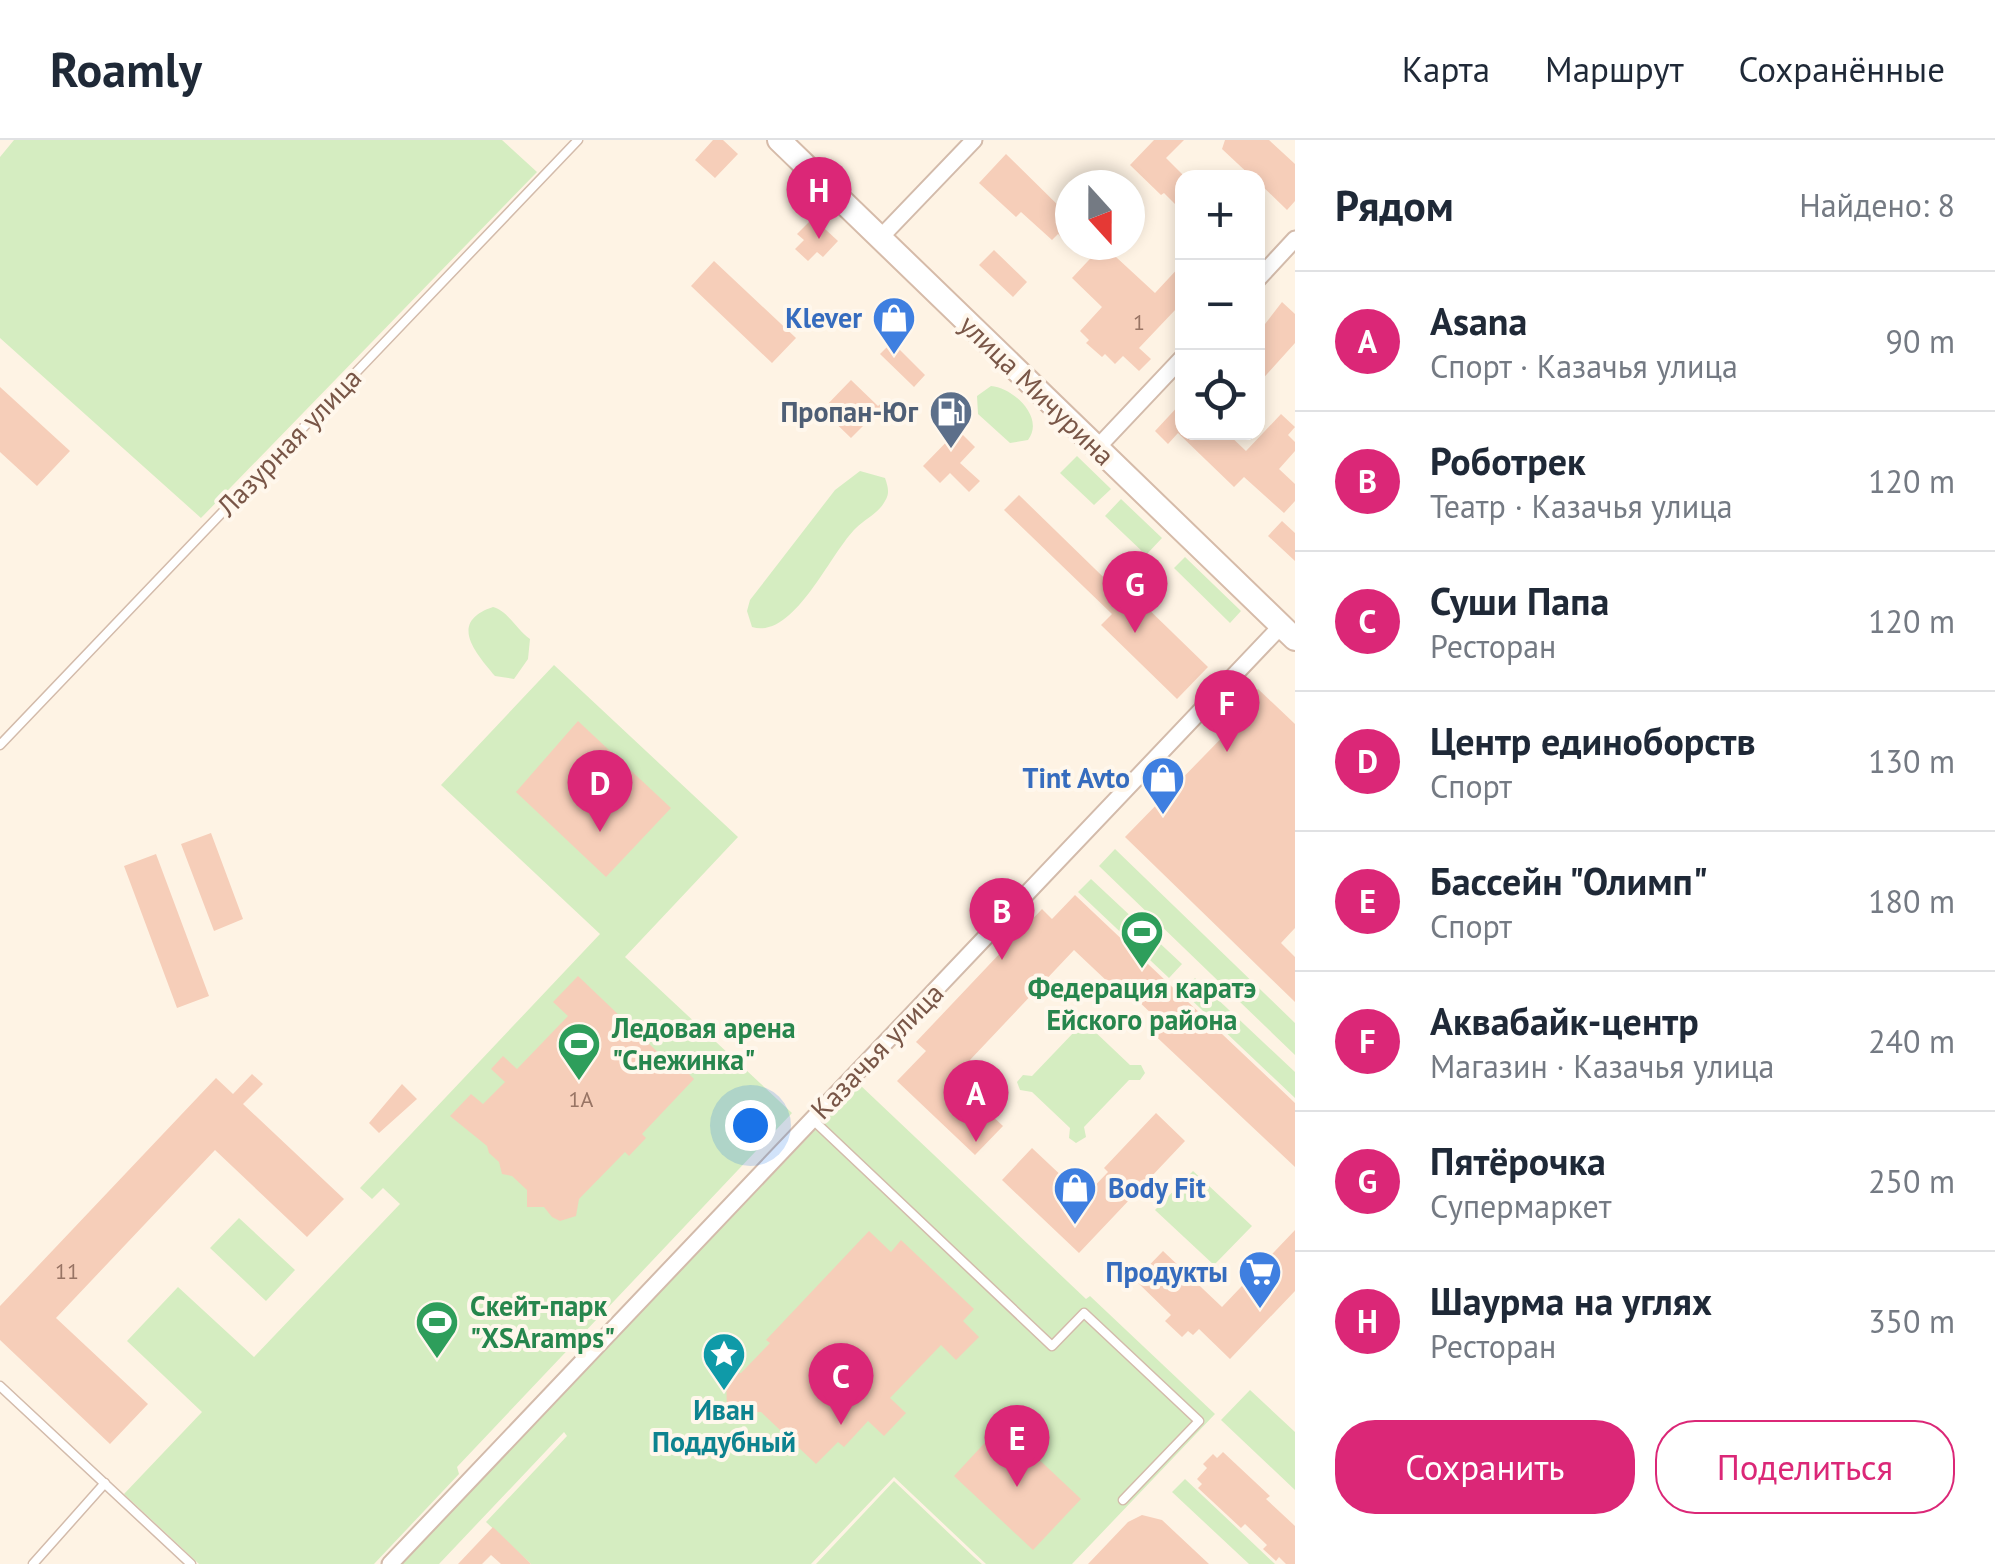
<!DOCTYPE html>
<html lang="ru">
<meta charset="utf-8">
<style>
:root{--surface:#fff;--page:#f6f6f7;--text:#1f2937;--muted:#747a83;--line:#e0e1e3;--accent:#db2777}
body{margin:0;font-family:"PT Sans",sans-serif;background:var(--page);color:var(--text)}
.controls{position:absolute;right:30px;top:30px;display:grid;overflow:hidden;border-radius:20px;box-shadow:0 5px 15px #0003}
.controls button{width:90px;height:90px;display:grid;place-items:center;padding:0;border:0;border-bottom:2px solid var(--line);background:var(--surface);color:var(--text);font:50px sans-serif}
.compass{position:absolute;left:1055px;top:30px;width:90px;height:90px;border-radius:50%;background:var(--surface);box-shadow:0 5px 15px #0003;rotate:159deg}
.you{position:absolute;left:750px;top:985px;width:35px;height:35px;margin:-25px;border:8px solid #fff;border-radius:50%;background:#1a73e8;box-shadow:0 0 0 15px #1a73e833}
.badge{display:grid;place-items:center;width:65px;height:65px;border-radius:50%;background:var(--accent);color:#fff;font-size:32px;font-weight:700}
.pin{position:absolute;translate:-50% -82px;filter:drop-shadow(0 2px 5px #0008)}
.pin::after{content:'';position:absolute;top:52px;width:35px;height:30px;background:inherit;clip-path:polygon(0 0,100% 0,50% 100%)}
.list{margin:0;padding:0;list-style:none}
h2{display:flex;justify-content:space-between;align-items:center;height:130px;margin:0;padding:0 40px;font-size:42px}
h2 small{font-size:32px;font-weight:400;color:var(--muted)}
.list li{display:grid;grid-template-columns:65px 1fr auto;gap:30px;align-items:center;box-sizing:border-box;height:140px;padding:0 40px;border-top:2px solid var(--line)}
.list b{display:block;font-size:38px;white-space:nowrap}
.list p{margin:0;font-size:32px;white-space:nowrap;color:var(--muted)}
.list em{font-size:32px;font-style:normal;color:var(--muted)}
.actions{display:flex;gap:20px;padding:30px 40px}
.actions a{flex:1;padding:22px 0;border:2px solid var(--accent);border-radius:40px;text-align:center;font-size:35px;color:var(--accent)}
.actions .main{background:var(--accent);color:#fff}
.icon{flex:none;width:55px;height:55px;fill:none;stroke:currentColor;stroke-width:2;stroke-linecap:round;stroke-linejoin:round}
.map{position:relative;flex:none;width:1295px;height:1424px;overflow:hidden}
header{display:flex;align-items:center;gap:60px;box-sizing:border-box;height:140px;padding:0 50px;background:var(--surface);border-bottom:2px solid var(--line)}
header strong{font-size:48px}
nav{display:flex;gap:55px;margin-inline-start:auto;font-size:35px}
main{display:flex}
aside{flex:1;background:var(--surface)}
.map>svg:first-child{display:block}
.green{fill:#d5edc1}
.building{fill:#f6ceb9}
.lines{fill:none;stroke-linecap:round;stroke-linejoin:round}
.lane-casing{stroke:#d3bbab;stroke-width:11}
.street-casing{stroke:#d3bbab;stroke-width:19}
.secondary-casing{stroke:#d6bba9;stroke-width:26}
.lane{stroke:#fff;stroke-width:8}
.street{stroke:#fff;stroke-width:15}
.secondary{stroke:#fff;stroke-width:22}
.labels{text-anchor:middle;stroke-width:8;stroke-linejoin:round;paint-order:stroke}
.number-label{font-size:22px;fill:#987464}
.shop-label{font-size:28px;font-weight:bold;fill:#366cbe;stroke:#fff7ec;text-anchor:end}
.street-label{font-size:28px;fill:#795647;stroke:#fff7ec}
.service-label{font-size:28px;font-weight:bold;fill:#4e5e75;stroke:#fff7ec;text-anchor:end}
.leisure-label{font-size:28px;font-weight:bold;fill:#27864d;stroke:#fff7ec;text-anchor:start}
.culture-label{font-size:28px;font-weight:bold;fill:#0d838f;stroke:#fff7ec}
</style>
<header>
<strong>Roamly</strong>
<nav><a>Карта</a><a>Маршрут</a><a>Сохранённые</a></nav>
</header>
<main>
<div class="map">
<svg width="1295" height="1424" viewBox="0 0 1295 1424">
<rect width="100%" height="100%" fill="#fef3e4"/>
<path class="green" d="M 14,0 L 502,0 L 537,32 L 201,378 L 0,198 L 0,17 Z
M 991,246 C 1014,248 1045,278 1028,300 L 1010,303 L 978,274 L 977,256 Z
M 1077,316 L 1111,349 L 1094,365 L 1060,333 Z
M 860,331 L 885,338 C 888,347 890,353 885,361 C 878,374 866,378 856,388 C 830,413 794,500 752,487 L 747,471 L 750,460 L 835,350 Z
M 1121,359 L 1162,398 L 1146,415 L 1105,376 Z
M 1185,417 L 1241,471 L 1230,483 L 1174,428 Z
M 493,467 C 508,471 517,490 530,499 L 528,519 L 514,539 L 495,536 C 475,512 448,482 493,467 Z
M 554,525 L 738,697 L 625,817 L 792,973 L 457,1327 L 459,1334 L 374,1424 L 199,1424 L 124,1354 L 202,1272 L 127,1201 L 178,1147 L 254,1217 L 400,1064 L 383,1048 L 372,1059 L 360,1048 L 600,794 L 441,645 Z
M 1115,709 L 1295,883 L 1295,915 L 1099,726 Z
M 1091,739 L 1182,824 L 1169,838 L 1078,752 Z
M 1195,838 L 1295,932 L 1295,958 L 1182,851 Z
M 1083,874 L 1090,878 L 1091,888 L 1130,925 L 1141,925 L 1145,933 L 1140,940 L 1129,940 L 1084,987 L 1086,997 L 1076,1003 L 1069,998 L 1070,988 L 1032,952 L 1020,950 L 1017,942 L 1023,935 L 1032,936 L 1076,890 L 1075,879 Z
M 859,944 L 1086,1159 L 1090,1156 L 1215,1274 L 1072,1424 L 986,1424 L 894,1337 L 811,1424 L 531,1424 L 486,1382 L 567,1296 L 564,1292 L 439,1424 L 401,1424 Z
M 1193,1031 L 1252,1086 L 1214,1125 L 1155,1070 Z
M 239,1078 L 295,1130 L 266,1161 L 210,1108 Z
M 1250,1250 L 1295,1292 L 1295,1350 L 1221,1280 Z
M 1185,1339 L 1275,1424 L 1276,1424 L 1249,1424 L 1172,1352 Z
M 894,1341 L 974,1417 L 982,1424 L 816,1424 Z"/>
<path class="building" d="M 713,0 L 723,0 L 738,14 L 715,38 L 695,20 Z
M 1154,0 L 1184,0 L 1166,18 L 1182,34 L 1182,58 L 1176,65 L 1164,53 L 1161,55 L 1130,25 Z
M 1225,0 L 1269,0 L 1295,24 L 1295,61 L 1287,70 L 1258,42 L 1258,38 L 1253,38 L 1222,9 Z
M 1006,14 L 1070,77 L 1070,89 L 1062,98 L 1058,94 L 1052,100 L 1021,72 L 1016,77 L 979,43 Z
M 813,78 L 838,101 L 823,117 L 817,112 L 808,121 L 795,109 L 804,100 L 797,94 Z
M 1103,105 L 1155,153 L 1182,124 L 1182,175 L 1176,169 L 1139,208 L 1151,219 L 1139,231 L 1123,216 L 1115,224 L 1105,214 L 1102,217 L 1086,203 L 1089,200 L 1080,191 L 1102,167 L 1072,138 Z
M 994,110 L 1027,142 L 1013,157 L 979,125 Z
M 714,121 L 796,198 L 772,223 L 691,146 Z
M 1282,162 L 1295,174 L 1295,203 L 1258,244 L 1258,193 Z
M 892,202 L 925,235 L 914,247 L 880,214 Z
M 851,240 L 878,266 L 886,259 L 896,269 L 885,279 L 877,272 L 851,298 L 822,270 Z
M 0,247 L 70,311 L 37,346 L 0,312 Z
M 1182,262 L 1182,288 L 1179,292 L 1226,292 L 1246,311 L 1281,274 L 1295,287 L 1288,295 L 1295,302 L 1295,311 L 1279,329 L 1295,344 L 1295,361 L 1284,373 L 1244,337 L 1234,347 L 1178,293 L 1168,304 L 1155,291 Z
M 958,290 L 975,307 L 960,323 L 980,341 L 969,352 L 950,333 L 940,343 L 923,326 Z
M 1019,355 L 1132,465 L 1138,459 L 1208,527 L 1177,559 L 1101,485 L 1112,474 L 1004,370 Z
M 1282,381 L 1295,393 L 1295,421 L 1268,396 Z
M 1258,549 L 1295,584 L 1295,788 L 1281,803 L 1295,817 L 1295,862 L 1125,697 L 1243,576 L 1237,570 Z
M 578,581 L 671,668 L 606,737 L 516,652 Z
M 211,693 L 243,779 L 214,791 L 181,704 Z
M 156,714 L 209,856 L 177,868 L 124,726 Z
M 1075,755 L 1295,963 L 1295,1027 L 1147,888 L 1156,878 L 1132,855 L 1128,861 L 1074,810 L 952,939 L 1003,986 L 975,1015 L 897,941 L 926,911 L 916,902 L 1042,769 L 1052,779 Z
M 578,836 L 665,919 L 669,914 L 694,939 L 642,994 L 646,998 L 629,1016 L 625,1012 L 579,1059 L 576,1076 L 560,1081 L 552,1077 L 544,1067 L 527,1067 L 527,1050 L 512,1036 L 502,1034 L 499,1022 L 489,1013 L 487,1006 L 450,976 L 471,954 L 483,964 L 505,942 L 491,929 L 503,916 L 517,929 L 568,876 L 553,862 Z
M 252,934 L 263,944 L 243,964 L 344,1059 L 307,1097 L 215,1010 L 56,1178 L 148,1264 L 110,1304 L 0,1200 L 0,1166 L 216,938 L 233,954 Z
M 402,944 L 417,959 L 379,993 L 369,983 Z
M 1156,973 L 1185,1001 L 1079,1113 L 1002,1040 L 1032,1008 L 1084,1057 L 1108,1032 L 1104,1028 Z
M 1295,1090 L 1295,1151 L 1230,1219 L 1199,1189 L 1193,1195 L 1188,1191 L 1182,1197 L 1165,1181 L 1171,1175 L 1135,1140 L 1163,1111 L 1222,1167 Z
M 869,1091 L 891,1112 L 901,1100 L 974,1169 L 963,1181 L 979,1197 L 956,1220 L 941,1205 L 890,1258 L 906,1273 L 884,1296 L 868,1281 L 844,1307 L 838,1302 L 816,1324 L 761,1272 L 727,1272 L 726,1234 L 741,1233 L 770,1203 L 766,1200 Z
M 1003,1283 L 1010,1290 L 1016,1284 L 1037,1305 L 1031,1312 L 1081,1359 L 1033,1410 L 954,1336 Z
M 1223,1312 L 1270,1356 L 1266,1359 L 1295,1386 L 1295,1424 L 1286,1424 L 1279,1417 L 1276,1421 L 1263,1409 L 1267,1405 L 1245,1384 L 1241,1388 L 1198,1348 L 1202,1344 L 1197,1339 L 1207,1328 L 1203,1324 L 1213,1314 L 1217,1318 Z
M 1142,1375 L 1162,1380 L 1209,1424 L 1088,1424 L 1128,1382 Z
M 493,1387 L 531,1424 L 501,1424 L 491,1415 L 482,1424 L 458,1424 Z"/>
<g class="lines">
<g class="lane-casing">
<path id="lane" d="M 0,605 L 578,0
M 812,979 L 1052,1206 L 1084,1173 L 1199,1281 L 1123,1360
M 0,1246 L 191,1424
M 33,1424 L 105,1343"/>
</g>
<g class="street-casing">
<path id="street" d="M 880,98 L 974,0
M 1258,139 L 1295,99
M 1097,308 L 1182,218
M 390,1424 L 1281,486"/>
</g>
<g class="secondary-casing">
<path id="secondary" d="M 779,0 L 1295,499"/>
</g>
<use href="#lane" class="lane"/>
<use href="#street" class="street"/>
<use href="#secondary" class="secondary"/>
</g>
<defs>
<g id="shop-pin" transform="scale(2.25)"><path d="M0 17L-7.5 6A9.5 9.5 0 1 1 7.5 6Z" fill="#3f7fe0" stroke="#fff7ec"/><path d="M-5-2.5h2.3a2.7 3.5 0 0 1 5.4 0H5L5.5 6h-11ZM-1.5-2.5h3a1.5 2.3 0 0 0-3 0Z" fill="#fff"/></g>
<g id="fuel-pin" transform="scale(2.25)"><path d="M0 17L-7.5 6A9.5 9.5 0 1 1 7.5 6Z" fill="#5c6f8a" stroke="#fff7ec"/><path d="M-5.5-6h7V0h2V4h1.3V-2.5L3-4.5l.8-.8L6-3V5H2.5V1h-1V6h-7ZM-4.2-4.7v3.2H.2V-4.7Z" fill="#fff"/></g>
<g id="stadium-pin" transform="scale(2.25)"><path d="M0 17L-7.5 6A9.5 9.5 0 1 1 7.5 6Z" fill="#2e9e5b" stroke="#fff7ec"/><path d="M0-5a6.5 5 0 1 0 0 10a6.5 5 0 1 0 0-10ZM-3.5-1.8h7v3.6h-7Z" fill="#fff"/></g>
<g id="supermarket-pin" transform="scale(2.25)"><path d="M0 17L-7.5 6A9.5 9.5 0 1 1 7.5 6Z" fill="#3f7fe0" stroke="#fff7ec"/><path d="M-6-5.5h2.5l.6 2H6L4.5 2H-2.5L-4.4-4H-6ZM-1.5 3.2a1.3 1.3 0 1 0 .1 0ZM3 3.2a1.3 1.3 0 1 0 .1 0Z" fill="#fff"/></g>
<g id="sight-pin" transform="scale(2.25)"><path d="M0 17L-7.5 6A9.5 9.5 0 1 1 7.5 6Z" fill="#0f9aa8" stroke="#fff7ec"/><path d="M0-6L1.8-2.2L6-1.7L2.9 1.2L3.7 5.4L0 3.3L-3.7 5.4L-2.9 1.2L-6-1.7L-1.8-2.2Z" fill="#fff"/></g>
</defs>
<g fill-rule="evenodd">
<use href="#shop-pin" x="894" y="178"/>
<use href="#fuel-pin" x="951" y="272"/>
<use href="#shop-pin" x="1163" y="638"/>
<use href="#stadium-pin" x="1142" y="792"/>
<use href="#stadium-pin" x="579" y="904"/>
<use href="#shop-pin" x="1075" y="1048"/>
<use href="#supermarket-pin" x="1260" y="1132"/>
<use href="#stadium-pin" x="437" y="1182"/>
<use href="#sight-pin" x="724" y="1214"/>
</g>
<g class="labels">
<g class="number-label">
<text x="1139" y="190">1</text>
<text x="581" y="967">1А</text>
<text x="67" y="1139">11</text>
</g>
<g class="shop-label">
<text x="862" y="188">Klever</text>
<text x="1130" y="648">Tint Avto</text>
<text x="1108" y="1058" text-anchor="start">Body Fit</text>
<text x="1228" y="1142">Продукты</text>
</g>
<g class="street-label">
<text transform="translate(1037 250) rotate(44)" y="10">улица Мичурина</text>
<text transform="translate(289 302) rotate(-46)" y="10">Лазурная улица</text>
<text transform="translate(877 911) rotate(-46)" y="10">Казачья улица</text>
</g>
<g class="service-label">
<text x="918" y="282">Пропан-Юг</text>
</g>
<g class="leisure-label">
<text x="1142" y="858" text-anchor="middle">Федерация каратэ<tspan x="1142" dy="32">Ейского района</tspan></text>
<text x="612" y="898">Ледовая арена<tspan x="612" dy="32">"Снежинка"</tspan></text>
<text x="470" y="1176">Скейт-парк<tspan x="470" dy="32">"XSAramps"</tspan></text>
</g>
<g class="culture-label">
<text x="724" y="1280">Иван<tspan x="724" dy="32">Поддубный</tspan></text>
</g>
</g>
</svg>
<div class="controls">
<button>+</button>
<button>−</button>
<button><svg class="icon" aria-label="locate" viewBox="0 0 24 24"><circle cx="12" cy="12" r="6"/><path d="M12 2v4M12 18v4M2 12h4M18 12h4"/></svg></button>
</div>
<svg class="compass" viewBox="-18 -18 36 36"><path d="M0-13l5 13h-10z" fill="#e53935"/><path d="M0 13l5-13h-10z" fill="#747a83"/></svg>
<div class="you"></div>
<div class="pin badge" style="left:976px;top:1002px">A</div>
<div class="pin badge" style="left:1002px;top:820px">B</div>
<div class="pin badge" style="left:841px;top:1285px">C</div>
<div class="pin badge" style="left:600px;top:692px">D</div>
<div class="pin badge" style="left:1017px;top:1347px">E</div>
<div class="pin badge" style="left:1227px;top:612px">F</div>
<div class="pin badge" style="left:1135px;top:493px">G</div>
<div class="pin badge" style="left:819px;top:99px">H</div>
</div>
<aside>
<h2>Рядом<small>Найдено: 8</small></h2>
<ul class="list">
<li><span class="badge">A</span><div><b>Asana</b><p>Спорт · Казачья улица</p></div><em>90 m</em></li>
<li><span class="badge">B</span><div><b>Роботрек</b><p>Театр · Казачья улица</p></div><em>120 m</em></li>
<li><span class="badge">C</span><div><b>Суши Папа</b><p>Ресторан</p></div><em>120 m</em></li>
<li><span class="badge">D</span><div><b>Центр единоборств</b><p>Спорт</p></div><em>130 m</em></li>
<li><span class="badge">E</span><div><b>Бассейн &quot;Олимп&quot;</b><p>Спорт</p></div><em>180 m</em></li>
<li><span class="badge">F</span><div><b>Аквабайк-центр</b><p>Магазин · Казачья улица</p></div><em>240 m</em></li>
<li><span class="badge">G</span><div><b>Пятёрочка</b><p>Супермаркет</p></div><em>250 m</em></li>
<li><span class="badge">H</span><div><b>Шаурма на углях</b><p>Ресторан</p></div><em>350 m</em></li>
</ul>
<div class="actions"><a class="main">Сохранить</a><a>Поделиться</a></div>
</aside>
</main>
